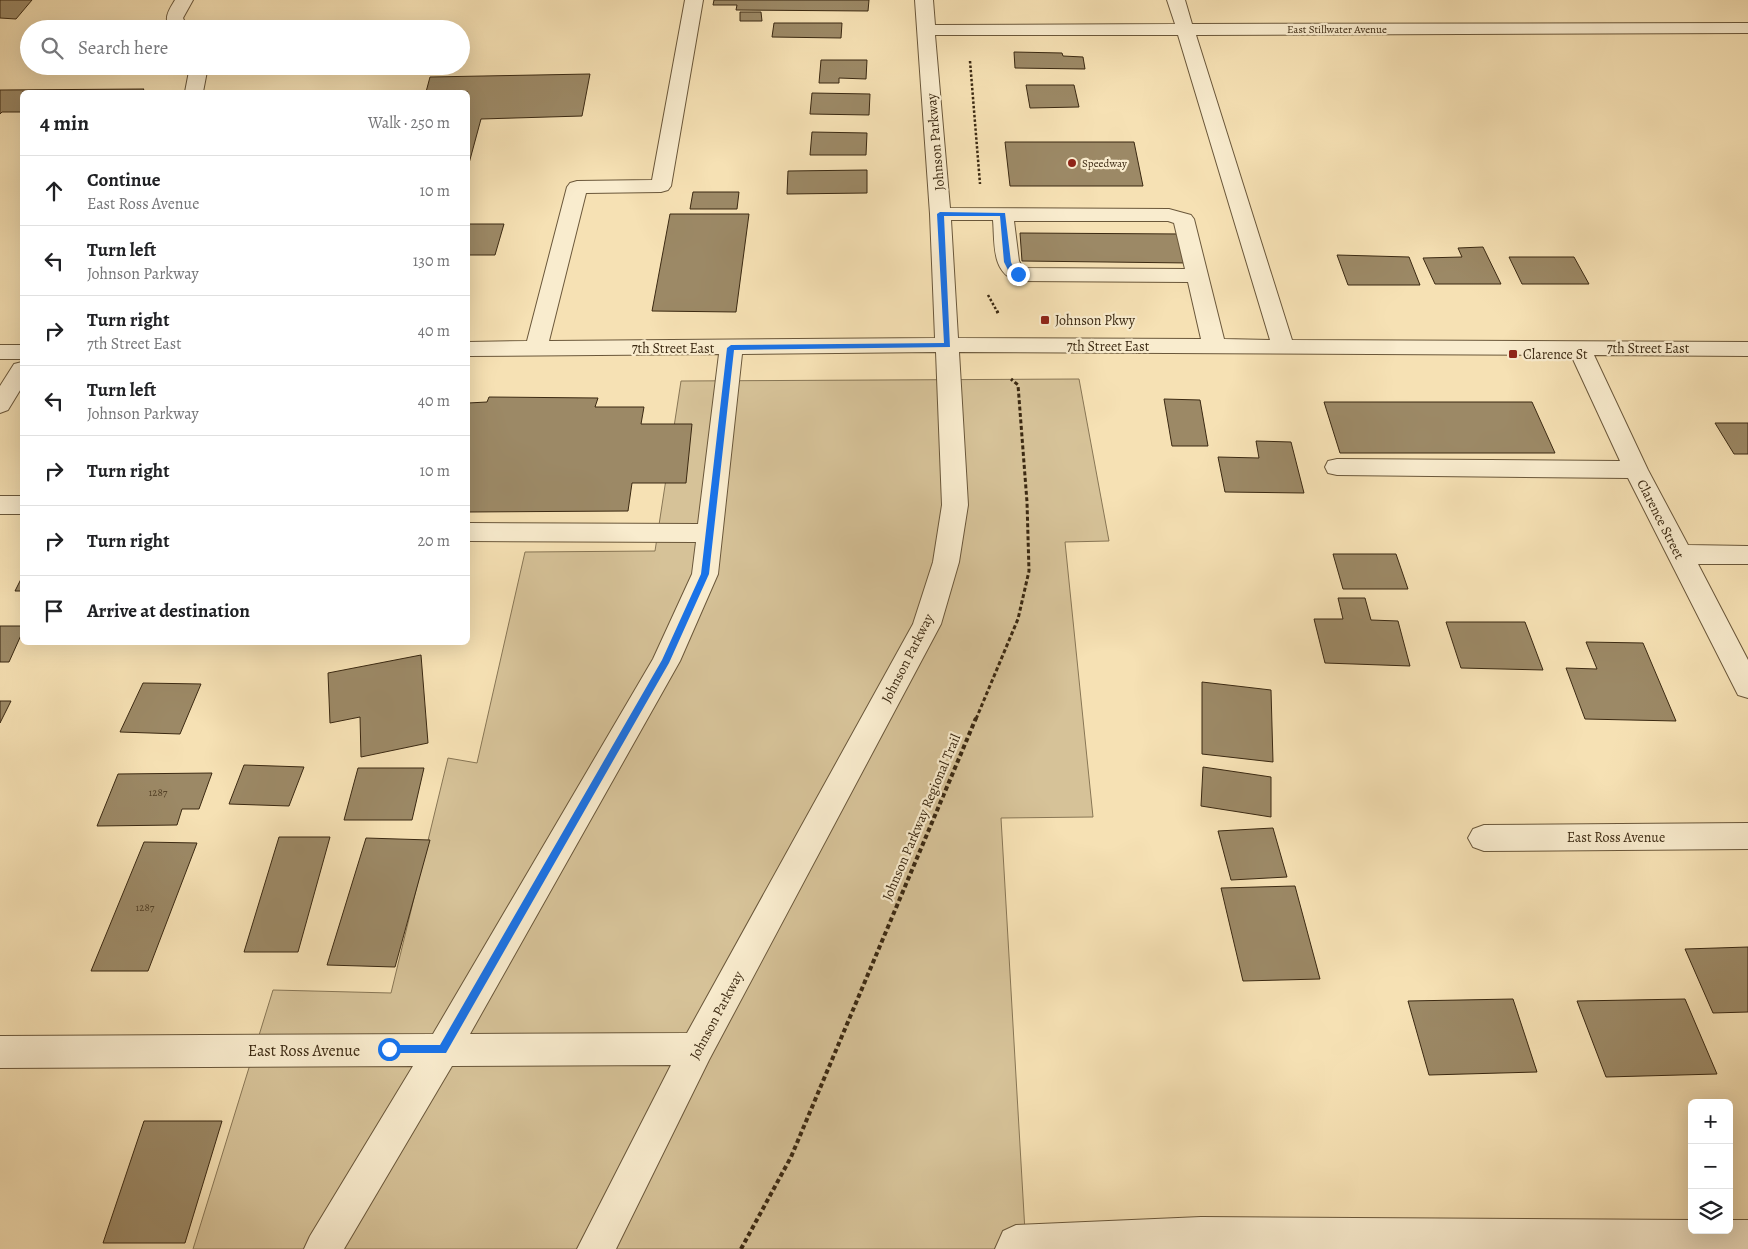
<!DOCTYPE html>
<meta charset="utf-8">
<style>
:root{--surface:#fff;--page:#f6f6f6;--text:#202124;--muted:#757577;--line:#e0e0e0}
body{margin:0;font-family:Alegreya,serif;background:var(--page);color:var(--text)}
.controls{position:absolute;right:15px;bottom:15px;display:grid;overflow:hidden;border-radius:8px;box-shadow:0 5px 20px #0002}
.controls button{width:45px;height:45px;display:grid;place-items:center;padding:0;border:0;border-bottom:1px solid var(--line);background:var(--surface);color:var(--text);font:25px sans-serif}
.stop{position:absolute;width:15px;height:15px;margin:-11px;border:4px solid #1a73e8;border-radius:50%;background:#fff}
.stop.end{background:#1a73e8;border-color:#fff;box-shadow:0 1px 5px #0008}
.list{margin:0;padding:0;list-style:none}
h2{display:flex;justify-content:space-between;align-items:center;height:65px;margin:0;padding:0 20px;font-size:21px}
h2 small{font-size:16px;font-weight:400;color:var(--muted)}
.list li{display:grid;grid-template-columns:32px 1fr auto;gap:15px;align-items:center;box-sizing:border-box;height:70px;padding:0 20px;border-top:1px solid var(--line)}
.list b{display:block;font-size:19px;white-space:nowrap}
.list p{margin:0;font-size:16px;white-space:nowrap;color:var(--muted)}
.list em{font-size:16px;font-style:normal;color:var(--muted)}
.icon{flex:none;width:28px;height:28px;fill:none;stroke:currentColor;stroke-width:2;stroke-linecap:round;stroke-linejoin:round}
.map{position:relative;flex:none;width:1748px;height:1249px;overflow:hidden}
.search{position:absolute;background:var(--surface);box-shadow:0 5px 20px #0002;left:20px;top:20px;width:450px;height:55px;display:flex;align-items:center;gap:12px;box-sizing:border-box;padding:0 18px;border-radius:28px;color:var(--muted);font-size:19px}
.panel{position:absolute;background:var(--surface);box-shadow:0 5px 20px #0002;left:20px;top:90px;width:450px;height:555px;border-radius:8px}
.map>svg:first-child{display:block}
.green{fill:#d6c298;stroke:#887655}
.building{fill:#9c8966;stroke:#3b2912}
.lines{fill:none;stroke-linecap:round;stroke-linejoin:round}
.minor-casing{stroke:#6a573a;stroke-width:2}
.path-far2{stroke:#3b2912;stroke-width:2.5;stroke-dasharray:2.5 2;stroke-linecap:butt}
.path-far1{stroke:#3b2912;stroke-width:3;stroke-dasharray:4 2.5;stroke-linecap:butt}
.path{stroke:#3b2912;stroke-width:4;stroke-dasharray:4.5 3;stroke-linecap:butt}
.minor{fill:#f9ecce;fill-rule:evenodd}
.route{fill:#1a73e8}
.poi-dot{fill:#8f2418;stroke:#f9ecce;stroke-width:2}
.labels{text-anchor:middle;stroke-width:4.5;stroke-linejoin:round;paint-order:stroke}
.far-street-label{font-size:11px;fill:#3b2912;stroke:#f9ecce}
.far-poi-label{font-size:11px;fill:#3b2912;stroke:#f9ecce;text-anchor:start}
.number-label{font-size:11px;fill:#534127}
.street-label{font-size:14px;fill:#3b2912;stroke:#f9ecce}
.poi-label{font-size:14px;fill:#3b2912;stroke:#f9ecce;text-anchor:start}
.near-street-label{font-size:16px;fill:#3b2912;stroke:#f9ecce}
</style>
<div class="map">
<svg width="1748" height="1249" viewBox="0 0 1748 1249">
<rect width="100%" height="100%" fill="#f6e1b4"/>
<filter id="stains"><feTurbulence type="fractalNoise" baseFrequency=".004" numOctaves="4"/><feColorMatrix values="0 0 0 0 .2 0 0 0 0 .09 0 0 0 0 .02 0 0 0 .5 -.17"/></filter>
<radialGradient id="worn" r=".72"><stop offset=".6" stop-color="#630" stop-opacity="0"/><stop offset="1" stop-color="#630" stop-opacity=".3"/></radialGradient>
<path class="green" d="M 1079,379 L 1109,541 L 1065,542 L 1093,817 L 1001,818 L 1026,1249 L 193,1249 L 273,990 L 391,993 L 448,758 L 477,763 L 525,552 L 655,551 L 681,381 Z"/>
<path class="building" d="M 0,0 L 32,0 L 16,19 L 0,18 Z
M 714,0 L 869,0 L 868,11 L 736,10 L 737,5 L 713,5 Z
M 740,12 L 761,12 L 762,21 L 740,21 Z
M 774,23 L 842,23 L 841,38 L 772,37 Z
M 1014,52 L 1062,53 L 1063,56 L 1083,57 L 1085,69 L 1015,68 Z
M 821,60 L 867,60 L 866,79 L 839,78 L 839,83 L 819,83 Z
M 590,74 L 582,116 L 481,119 L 468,167 L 468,92 L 426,92 L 430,77 Z
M 1026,85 L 1074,85 L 1079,107 L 1030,108 Z
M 144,89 L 142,92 L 22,92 L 22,112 L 2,112 L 0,114 L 0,90 Z
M 812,93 L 870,94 L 869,115 L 810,114 Z
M 812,132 L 867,133 L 866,155 L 810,155 Z
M 1005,142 L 1134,142 L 1143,186 L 1010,186 Z
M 867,170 L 867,193 L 787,194 L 788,171 Z
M 693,192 L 739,192 L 737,209 L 690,209 Z
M 670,214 L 749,214 L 736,312 L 652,311 Z
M 468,224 L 504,224 L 495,255 L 468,255 Z
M 1020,233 L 1182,234 L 1189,263 L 1022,261 Z
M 1483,247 L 1501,284 L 1435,284 L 1423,258 L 1462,257 L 1458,248 Z
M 1337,255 L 1409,257 L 1420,285 L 1348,285 Z
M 1509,257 L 1574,257 L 1589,284 L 1522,284 Z
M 489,397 L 598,398 L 595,407 L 644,407 L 641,424 L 692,424 L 686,483 L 632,483 L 628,511 L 468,512 L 468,403 L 487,402 Z
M 1164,399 L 1200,400 L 1208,446 L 1172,446 Z
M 1324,402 L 1532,402 L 1555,453 L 1340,453 Z
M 1715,423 L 1748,423 L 1748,454 L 1734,454 Z
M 1256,441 L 1291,442 L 1304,493 L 1225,492 L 1218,457 L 1259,458 Z
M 1333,554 L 1396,554 L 1408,589 L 1343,589 Z
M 22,577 L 22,591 L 15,591 Z
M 1338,598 L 1365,598 L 1371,620 L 1398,621 L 1410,666 L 1325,663 L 1314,619 L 1343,619 Z
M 1446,622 L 1525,622 L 1543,670 L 1461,668 Z
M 0,626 L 22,626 L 22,633 L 9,662 L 0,662 Z
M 1586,642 L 1643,643 L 1676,721 L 1585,719 L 1566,668 L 1597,669 Z
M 421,655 L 428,743 L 361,757 L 360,717 L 330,723 L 328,673 Z
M 1202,682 L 1271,690 L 1273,762 L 1202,754 Z
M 143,683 L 201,684 L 180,734 L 120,732 Z
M 0,701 L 11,701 L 0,723 Z
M 244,765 L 304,767 L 289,806 L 229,804 Z
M 1203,767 L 1271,777 L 1271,817 L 1201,806 Z
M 358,768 L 424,768 L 412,820 L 344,820 Z
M 212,773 L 199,809 L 182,809 L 177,825 L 97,826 L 118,774 Z
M 1273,828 L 1287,877 L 1231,880 L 1218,831 Z
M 279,837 L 330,837 L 298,952 L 244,952 Z
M 366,838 L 430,840 L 395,967 L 327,965 Z
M 144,842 L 197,843 L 148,971 L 91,971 Z
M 1295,886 L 1320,979 L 1243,981 L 1221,888 Z
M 1748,947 L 1748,1012 L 1713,1013 L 1685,949 Z
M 1513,999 L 1537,1072 L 1429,1075 L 1408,1001 Z
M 1685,999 L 1717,1074 L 1606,1077 L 1577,1001 Z
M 144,1121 L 222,1121 L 185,1243 L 103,1243 Z"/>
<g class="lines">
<g class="minor-casing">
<path id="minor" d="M 175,0 L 193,0 L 183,18 L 188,29 L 170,29 C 163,18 169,10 175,0 Z
M 685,0 L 703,0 L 671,186 L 668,190 L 661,192 L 586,193 L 549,341 L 935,338 L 930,214 L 915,0 L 933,0 L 935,25 L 1175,24 L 1167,0 L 1185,0 L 1192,24 L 1748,23 L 1748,33 L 1196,35 L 1292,340 L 1748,342 L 1748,356 L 1594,355 L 1648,470 L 1688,545 L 1748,546 L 1748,564 L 1698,564 L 1748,660 L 1748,698 L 1738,695 L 1628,478 L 1337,475 L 1328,473 L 1325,467 L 1328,461 L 1337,459 L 1620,461 L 1571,355 L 959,352 L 968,505 L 959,562 L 941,624 L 709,1060 L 616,1249 L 577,1249 L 671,1065 L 452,1066 L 344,1249 L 304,1249 L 310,1236 L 413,1066 L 0,1068 L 0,1036 L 433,1034 L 653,659 L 692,574 L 696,542 L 468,541 L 468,523 L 698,524 L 719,354 L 468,356 L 468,342 L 527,341 L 567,187 L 570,183 L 577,181 L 652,180 ZM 935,35 L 1178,35 L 1270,340 L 1224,339 L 1194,219 L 1191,215 L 1169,209 L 950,208 ZM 951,220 L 993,220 C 995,243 991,274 1018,281 L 1188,282 L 1201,339 L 958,338 ZM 1014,221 L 1168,221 L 1174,223 L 1185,269 L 1023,268 L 1019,261 ZM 936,352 L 942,505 L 933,562 L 913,624 L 687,1033 L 470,1034 L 680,661 L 718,574 L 742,354 Z
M 190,66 L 208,66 L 203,92 L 185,92 Z
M 0,345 L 22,345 L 22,359 L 0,359 Z
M 22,362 L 22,387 L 8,410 L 0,413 L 0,386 L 14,364 Z
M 0,496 L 22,496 L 22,514 L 0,514 Z
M 1748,823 L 1748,849 L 1484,851 L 1473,847 L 1468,838 L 1473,829 L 1484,825 Z
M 1201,1217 L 1692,1220 L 1692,1230 L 1729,1230 L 1729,1220 L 1748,1220 L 1748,1249 L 995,1249 L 1003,1231 L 1016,1225 Z"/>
</g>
<path class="path-far2" d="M 970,61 L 980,184
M 988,295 L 998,313"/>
<path class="path-far1" d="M 997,311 L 998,313
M 976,719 L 1018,619 L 1029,571 L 1027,502 L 1018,385 L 1011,379"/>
<path class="path" d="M 741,1249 L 791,1157 L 976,718"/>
<use href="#minor" class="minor"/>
</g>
<path class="route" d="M 940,212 L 1005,213 L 1011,262 L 1013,267 L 1021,274 L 1016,275 L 1008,270 L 1004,262 L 1000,216 L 944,216 L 950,347 L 734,350 L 709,574 L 669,663 L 446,1053 L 386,1053 L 384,1049 L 389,1045 L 440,1045 L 662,660 L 701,574 L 727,348 L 731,345 L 944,343 L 937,214 Z"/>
<g class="poi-dot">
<circle cx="1072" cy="163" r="5"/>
<rect x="1040" y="315" width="10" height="10" rx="2.5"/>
<rect x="1508" y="349" width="10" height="10" rx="2.5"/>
</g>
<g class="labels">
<g class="far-street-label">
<text x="1337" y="33">East Stillwater Avenue</text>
</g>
<g class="far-poi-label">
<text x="1082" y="167">Speedway</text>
</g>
<g class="number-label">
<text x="158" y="796">1287</text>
<text x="145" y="911">1287</text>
</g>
<g class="street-label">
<text transform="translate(935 142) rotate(-95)" y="5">Johnson Parkway</text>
<text x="1108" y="351">7th Street East</text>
<text x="673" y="353">7th Street East</text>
<text x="1648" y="353">7th Street East</text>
<text transform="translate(1661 519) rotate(63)" y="5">Clarence Street</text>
<text transform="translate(907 658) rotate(-63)" y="5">Johnson Parkway</text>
<text transform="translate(921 817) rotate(-67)" y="5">Johnson Parkway Regional Trail</text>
<text x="1616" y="842">East Ross Avenue</text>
<text transform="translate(716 1015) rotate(-62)" y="5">Johnson Parkway</text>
</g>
<g class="poi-label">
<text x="1055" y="325">Johnson Pkwy</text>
<text x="1523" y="359">Clarence St</text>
</g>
<g class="near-street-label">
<text x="304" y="1056">East Ross Avenue</text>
</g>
</g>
<rect width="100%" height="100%" filter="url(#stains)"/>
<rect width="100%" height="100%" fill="url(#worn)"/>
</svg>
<div class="controls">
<button>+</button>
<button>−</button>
<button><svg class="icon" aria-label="layers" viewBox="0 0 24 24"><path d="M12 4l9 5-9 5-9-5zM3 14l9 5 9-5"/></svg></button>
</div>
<div class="stop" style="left:389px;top:1049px"></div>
<div class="stop end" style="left:1018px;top:274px"></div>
<div class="search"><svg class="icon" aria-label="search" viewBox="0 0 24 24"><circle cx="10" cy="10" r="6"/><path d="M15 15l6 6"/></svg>Search here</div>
<section class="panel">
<h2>4 min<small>Walk · 250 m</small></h2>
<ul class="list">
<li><svg class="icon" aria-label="ahead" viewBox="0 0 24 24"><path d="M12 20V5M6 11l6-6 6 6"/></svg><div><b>Continue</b><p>East Ross Avenue</p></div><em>10 m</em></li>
<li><svg class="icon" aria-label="left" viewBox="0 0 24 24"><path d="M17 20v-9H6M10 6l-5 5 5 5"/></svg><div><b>Turn left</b><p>Johnson Parkway</p></div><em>130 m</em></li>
<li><svg class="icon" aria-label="right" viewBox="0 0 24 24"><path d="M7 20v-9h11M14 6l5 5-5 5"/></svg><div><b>Turn right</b><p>7th Street East</p></div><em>40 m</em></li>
<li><svg class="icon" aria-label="left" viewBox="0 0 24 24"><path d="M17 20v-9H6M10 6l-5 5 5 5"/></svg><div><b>Turn left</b><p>Johnson Parkway</p></div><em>40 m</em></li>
<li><svg class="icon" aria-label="right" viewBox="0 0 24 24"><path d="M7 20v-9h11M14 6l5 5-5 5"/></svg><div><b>Turn right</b></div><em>10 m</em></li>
<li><svg class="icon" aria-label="right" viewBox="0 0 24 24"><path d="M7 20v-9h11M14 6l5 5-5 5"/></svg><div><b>Turn right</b></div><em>20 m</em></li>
<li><svg class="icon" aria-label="arrive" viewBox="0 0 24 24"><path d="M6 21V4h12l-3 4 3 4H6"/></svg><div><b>Arrive at destination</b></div></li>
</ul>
</section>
</div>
